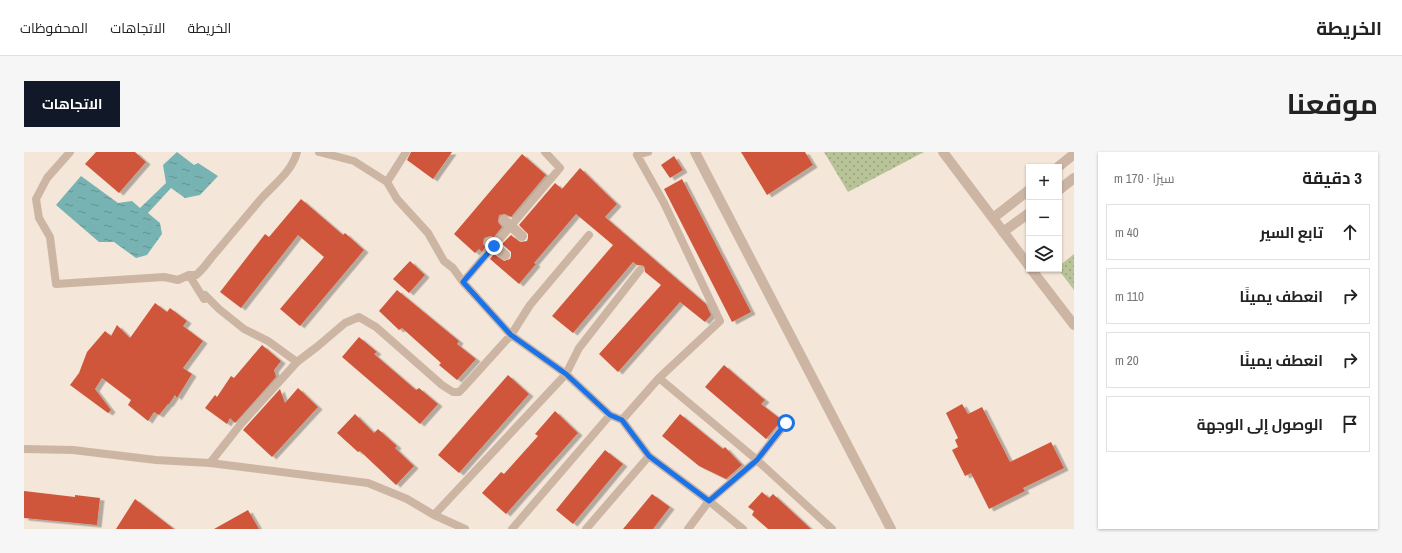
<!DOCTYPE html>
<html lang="ar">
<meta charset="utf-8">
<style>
:root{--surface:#fff;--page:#f6f6f6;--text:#222;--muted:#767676;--line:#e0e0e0;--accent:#111827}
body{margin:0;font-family:"Archivo Narrow",Cairo,sans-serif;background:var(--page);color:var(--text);direction:rtl}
.controls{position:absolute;right:12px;top:12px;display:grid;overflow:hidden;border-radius:0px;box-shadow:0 1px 3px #0004}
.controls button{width:36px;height:36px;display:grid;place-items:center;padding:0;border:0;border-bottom:1px solid var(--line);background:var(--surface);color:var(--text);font:20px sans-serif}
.stop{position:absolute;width:12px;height:12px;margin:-9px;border:3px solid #1a73e8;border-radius:50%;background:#fff}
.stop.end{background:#1a73e8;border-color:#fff;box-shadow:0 1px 4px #0008}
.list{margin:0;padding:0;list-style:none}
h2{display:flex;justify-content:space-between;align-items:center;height:52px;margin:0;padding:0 16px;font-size:17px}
h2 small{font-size:13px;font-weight:400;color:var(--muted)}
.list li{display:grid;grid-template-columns:26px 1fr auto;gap:12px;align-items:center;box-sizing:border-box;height:56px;margin:0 8px 8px;padding:0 8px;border:1px solid var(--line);border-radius:0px}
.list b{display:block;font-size:15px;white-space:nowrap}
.list em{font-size:13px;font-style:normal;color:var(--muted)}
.icon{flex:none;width:22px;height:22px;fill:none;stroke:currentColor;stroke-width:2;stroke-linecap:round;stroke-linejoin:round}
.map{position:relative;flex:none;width:1050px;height:377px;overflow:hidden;direction:ltr;border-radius:0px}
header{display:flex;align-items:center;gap:24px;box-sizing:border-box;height:56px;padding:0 20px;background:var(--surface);border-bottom:1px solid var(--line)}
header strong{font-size:19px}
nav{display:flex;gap:22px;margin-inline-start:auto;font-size:14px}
.intro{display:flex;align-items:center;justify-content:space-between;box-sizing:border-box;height:96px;padding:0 24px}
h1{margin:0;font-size:28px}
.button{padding:10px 18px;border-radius:0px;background:var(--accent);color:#fff;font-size:14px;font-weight:700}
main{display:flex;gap:24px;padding:0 24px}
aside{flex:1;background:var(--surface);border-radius:0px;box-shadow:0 1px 3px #0004}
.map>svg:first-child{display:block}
.green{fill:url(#green-dots)}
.water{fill:url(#water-ripples)}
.building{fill:#d0573b;filter:url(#shadow)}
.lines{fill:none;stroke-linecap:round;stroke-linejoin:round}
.lane{stroke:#cdb5a4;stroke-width:8}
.street{stroke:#cdb5a4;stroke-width:10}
.route{stroke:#1a73e8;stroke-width:5}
</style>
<header>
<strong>الخريطة</strong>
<nav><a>الخريطة</a><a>الاتجاهات</a><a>المحفوظات</a></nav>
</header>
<div class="intro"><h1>موقعنا</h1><a class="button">الاتجاهات</a></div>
<main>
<aside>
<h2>3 دقيقة<small>سيرًا · 170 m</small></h2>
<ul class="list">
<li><svg class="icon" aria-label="ahead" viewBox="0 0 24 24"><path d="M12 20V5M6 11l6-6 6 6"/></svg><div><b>تابع السير</b></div><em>40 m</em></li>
<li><svg class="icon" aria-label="right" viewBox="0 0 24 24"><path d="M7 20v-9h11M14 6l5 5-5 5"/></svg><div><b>انعطف يمينًا</b></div><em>110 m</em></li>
<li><svg class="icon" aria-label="right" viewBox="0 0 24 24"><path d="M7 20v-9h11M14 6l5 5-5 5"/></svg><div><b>انعطف يمينًا</b></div><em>20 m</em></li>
<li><svg class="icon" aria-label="arrive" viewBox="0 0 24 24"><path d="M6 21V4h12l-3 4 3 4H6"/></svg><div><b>الوصول إلى الوجهة</b></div></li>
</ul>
</aside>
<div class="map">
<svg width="1050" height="377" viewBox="0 0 1050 377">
<defs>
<pattern id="green-dots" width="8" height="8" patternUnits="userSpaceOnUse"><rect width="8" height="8" fill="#b8c498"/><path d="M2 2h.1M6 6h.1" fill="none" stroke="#979f7c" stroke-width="1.8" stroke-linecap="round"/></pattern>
<pattern id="water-ripples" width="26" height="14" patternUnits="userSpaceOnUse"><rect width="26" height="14" fill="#76b3b2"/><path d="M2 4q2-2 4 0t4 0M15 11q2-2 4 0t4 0" fill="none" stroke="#629291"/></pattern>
<filter id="shadow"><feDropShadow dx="4.5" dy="2.5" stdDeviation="0" flood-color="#0004"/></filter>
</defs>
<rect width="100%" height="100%" fill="#f4e6d9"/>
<path class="green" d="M 800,0 L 900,0 L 824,40 Z
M 1050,102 L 1050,138 L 1034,117 L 1035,117 L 1035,114 Z"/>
<path class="water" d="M 153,0 L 170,13 L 174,11 L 194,24 L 176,43 L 161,46 L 147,36 L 124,61 L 136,71 L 138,82 L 123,103 L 112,106 L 90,90 L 75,90 L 32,53 L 57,24 L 94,51 L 108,49 L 116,56 L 142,31 L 139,13 Z"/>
<path class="building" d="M 72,0 L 111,0 L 122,10 L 95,41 L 61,12 Z
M 387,0 L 428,0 L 409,27 L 383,8 Z
M 717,0 L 781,0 L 789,13 L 743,43 Z
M 498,2 L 522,23 L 487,65 L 481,62 L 475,63 L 474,70 L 478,75 L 470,85 L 466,84 L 460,86 L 459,92 L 461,95 L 458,100 L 455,97 L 451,101 L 430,82 Z
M 650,4 L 659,18 L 646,26 L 637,13 Z
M 556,16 L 593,52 L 581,65 L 682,152 L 687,163 L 681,170 L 656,150 L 594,220 L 575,202 L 637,133 L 621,120 L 620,114 L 616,113 L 613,113 L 609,110 L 549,181 L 528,164 L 589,93 L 552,62 L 510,111 L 512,112 L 495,132 L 466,107 L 470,102 L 480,109 L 486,107 L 487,104 L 487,100 L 478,92 L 487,83 L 496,90 L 503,89 L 504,86 L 504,82 L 495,73 L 531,31 L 538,37 Z
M 658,27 L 727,160 L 708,170 L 640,37 Z
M 277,47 L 319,83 L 321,81 L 340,98 L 276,174 L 256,157 L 300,105 L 274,83 L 217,156 L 196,140 L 241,82 L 245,85 Z
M 386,109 L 401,123 L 385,141 L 369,127 Z
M 373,138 L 435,189 L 433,192 L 452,207 L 433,228 L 415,213 L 417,211 L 378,176 L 375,178 L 355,159 Z
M 131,151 L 143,160 L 146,156 L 163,169 L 159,174 L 179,189 L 159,216 L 168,222 L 153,246 L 151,243 L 145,252 L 144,252 L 135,263 L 130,260 L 124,269 L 104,253 L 107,248 L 78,226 L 71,237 L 87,258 L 84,261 L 46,233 L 55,221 L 63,200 L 81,179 L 87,184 L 93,173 L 106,186 Z
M 335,185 L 353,200 L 350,202 L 392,238 L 395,236 L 414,252 L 396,272 L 318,205 Z
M 238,193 L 257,209 L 250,218 L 252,225 L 211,271 L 206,266 L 203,272 L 181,256 L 191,243 L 193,245 L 207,224 L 210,226 Z
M 700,213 L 741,248 L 737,252 L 758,268 L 742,287 L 681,235 Z
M 484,223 L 505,242 L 435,321 L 414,303 Z
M 274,236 L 294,255 L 248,305 L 219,278 L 256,237 L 261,251 Z
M 938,252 L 944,262 L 958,255 L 986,310 L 1027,290 L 1040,316 L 999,336 L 1001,339 L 965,357 L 947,321 L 941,324 L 928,298 L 934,295 L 931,288 L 934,286 L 922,261 Z
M 531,259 L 554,281 L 482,362 L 458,341 L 477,320 L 480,322 L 514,284 L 511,282 Z
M 331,262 L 350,281 L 354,277 L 373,294 L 371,296 L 390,314 L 372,333 L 336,299 L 334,300 L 313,281 Z
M 656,262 L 699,297 L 701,295 L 718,313 L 702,327 L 675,314 L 638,284 Z
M 581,298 L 599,312 L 549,372 L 532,358 Z
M 0,339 L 51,345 L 51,343 L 76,346 L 73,373 L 0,366 Z
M 738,340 L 745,346 L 749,342 L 787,377 L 744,377 L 728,363 L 730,359 L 724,355 Z
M 628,342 L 646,355 L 629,377 L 599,377 Z
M 111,347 L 150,377 L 92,377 Z
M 224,358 L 235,377 L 190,377 Z"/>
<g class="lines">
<path class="lane" d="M 46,0 L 23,26 L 12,47 L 15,66 L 26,85 L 32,132 L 140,125 L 154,128 L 165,123
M 295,0 L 330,9 L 363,30 L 373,47 L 404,81 L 420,109 L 429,116 L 439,130 L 487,183 L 542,222 L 586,263 L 598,268 L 625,304 L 685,349 L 719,377
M 363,30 L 382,0
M 439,130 L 536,16 L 521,0
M 273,210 L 244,189 L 220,177 L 195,157 L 181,143 L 180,147 L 165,123 L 172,123 C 181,116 186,106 194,98 C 208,81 222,65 236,48 C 249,33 268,20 273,0
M 635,226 L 733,308 L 808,377
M 598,268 L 635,226 L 696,169 L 640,51 L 613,3 L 624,0
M 0,297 L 49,298 L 132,308 L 186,311 L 344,331 L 383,347 L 410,363 L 441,377
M 186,311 L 216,273 L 273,210 L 294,194 L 321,171 L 335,165 L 352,175 L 418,233 L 429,240 L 435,240 L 439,236 L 487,183 L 506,153 L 565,83
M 410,363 L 542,222 L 555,196 L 616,118
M 488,377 L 586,263
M 562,377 L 625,304
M 664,377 L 685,349 L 733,308 L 762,271"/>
<path class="street" d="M 671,0 L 867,377
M 919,0 L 1005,114
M 1034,15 L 1050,2
M 1035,38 L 1050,26
M 969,66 L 1005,38
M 480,68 L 498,84
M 979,80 L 1005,61
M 465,90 L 481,103
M 1007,117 L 1050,173"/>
</g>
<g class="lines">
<path class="route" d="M 470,94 L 439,130 L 487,183 L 542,222 L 586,263 L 598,268 L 625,304 L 685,349 L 733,308 L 762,271"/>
</g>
</svg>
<div class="controls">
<button>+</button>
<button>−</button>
<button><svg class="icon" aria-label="layers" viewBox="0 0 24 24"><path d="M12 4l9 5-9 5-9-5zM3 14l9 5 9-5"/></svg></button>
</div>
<div class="stop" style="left:762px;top:271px"></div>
<div class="stop end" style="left:470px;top:94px"></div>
</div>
</main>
